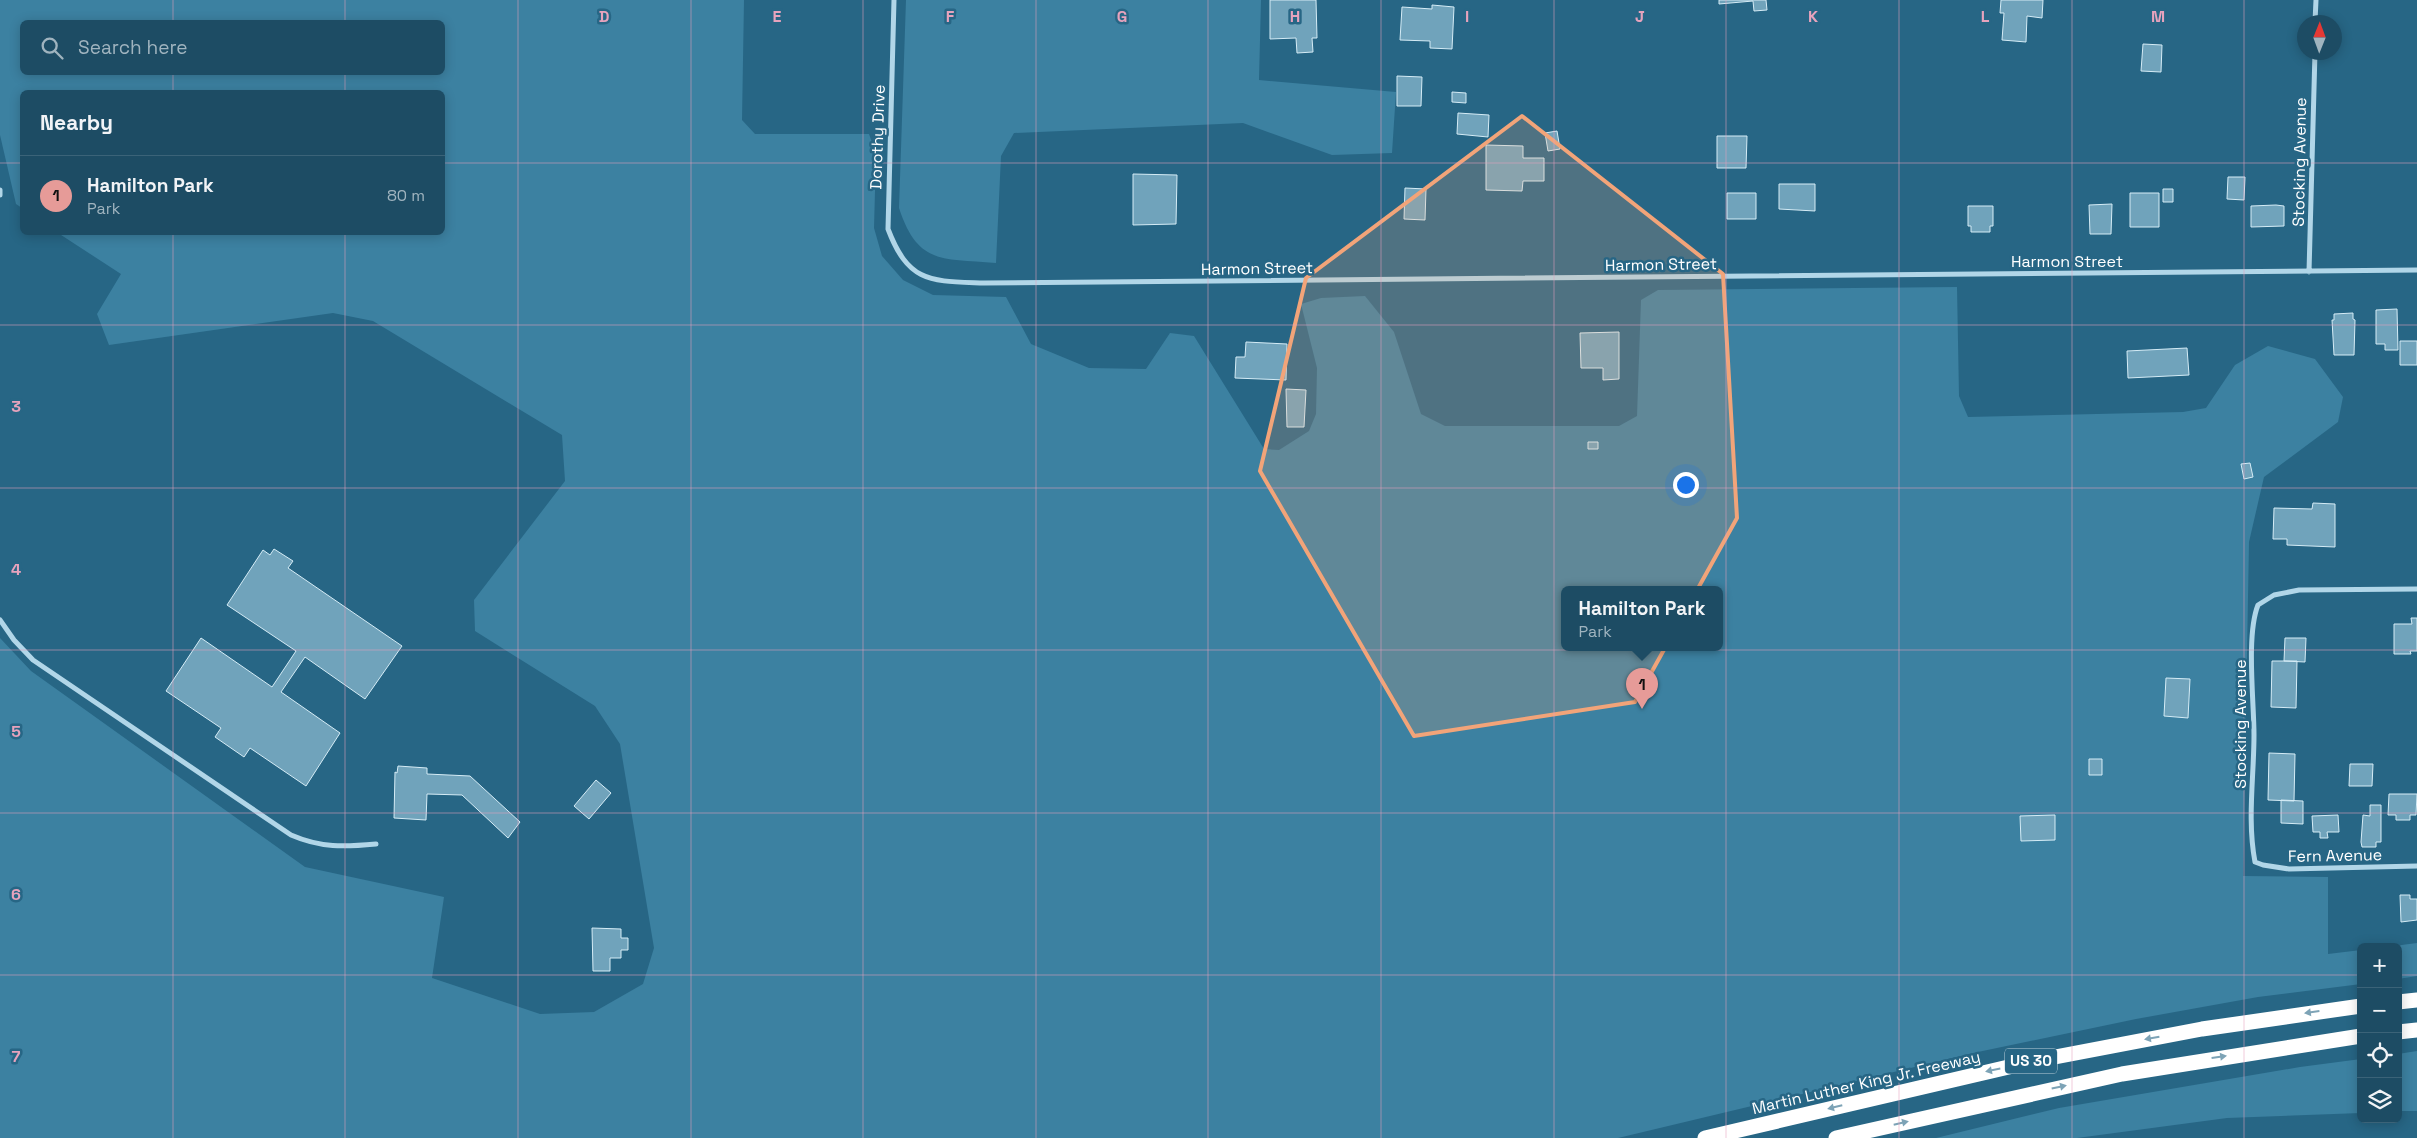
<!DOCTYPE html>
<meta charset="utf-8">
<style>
:root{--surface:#1d4c64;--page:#2a566d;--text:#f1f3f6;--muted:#a0b4bf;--line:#3b6378;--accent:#e69b98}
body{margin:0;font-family:"Space Grotesk",sans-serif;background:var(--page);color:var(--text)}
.controls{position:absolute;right:15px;bottom:15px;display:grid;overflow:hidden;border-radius:8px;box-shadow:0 2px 12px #0003}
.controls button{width:45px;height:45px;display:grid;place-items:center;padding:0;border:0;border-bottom:1px solid var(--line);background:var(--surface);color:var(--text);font:25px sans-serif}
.compass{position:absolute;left:2297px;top:15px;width:45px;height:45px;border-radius:50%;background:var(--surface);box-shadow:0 2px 12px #0003;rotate:1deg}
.you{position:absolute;left:1685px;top:484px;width:18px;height:18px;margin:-12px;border:4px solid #fff;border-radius:50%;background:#1a73e8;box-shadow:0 0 0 8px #1a73e833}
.badge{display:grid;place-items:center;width:32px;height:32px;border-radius:50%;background:var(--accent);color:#111;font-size:16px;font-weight:700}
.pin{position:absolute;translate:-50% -41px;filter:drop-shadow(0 1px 2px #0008)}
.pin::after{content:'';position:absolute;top:26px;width:18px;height:15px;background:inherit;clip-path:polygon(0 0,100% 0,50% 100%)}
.popup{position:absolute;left:1561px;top:586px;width:162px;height:65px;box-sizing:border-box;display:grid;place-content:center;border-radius:8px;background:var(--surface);filter:drop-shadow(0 1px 4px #0005);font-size:16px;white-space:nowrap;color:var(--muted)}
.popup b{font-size:19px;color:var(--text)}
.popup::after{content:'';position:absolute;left:50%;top:100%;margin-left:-10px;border:10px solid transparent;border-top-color:var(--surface)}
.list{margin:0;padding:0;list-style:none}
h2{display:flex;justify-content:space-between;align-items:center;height:65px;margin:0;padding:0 20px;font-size:21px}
h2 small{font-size:16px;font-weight:400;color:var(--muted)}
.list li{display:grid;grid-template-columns:32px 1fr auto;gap:15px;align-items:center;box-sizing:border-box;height:80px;padding:0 20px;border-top:1px solid var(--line)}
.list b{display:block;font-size:19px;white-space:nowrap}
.list p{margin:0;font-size:16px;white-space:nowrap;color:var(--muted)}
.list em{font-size:16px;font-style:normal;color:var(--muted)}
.icon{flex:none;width:28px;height:28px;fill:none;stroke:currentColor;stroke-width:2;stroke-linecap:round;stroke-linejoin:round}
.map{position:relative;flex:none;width:2417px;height:1138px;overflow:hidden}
.search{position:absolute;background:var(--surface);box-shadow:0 2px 12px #0003;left:20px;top:20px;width:425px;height:55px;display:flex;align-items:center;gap:12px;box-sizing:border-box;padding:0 18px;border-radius:8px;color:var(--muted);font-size:19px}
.panel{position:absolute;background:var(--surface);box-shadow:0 2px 12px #0003;left:20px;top:90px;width:425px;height:145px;border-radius:8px}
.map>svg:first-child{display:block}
.green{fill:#3c81a1;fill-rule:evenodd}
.building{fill:#70a3bb;stroke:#d5ecf6}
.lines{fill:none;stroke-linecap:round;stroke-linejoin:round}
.street{stroke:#b1d6e8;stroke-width:5}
.highway{stroke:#fff;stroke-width:15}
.oneway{fill:#7da3b6}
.marked{fill:#f2a479;fill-opacity:0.2;stroke:#f2a479;stroke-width:4;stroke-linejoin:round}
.grid{fill:none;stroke:#e7a3bd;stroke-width:1;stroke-opacity:0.55}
.labels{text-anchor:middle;stroke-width:5;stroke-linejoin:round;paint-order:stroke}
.shield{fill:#276685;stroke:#bed1da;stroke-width:1}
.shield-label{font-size:15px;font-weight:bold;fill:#fff}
.street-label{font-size:16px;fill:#fff;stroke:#276685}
.grid-label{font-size:16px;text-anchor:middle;font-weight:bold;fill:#e7a3bd;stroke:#276685;stroke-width:5;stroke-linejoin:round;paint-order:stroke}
</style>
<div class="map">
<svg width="2417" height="1138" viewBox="0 0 2417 1138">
<rect width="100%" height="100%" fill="#276685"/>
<path class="green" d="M 0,0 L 744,0 L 742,120 L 755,134 L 869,134 L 876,154 L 874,228 L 882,256 L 903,280 L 933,295 L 1006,297 L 1031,344 L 1089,368 L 1146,369 L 1170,333 L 1194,336 L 1264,449 L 1279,450 L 1309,431 L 1316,414 L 1317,368 L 1301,304 L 1321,298 L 1365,296 L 1394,332 L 1421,414 L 1445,426 L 1619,426 L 1637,416 L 1641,300 L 1658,290 L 1957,287 L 1959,396 L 1968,417 L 2183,412 L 2206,408 L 2235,365 L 2268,346 L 2315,359 L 2343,397 L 2338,422 L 2264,477 L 2249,542 L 2243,876 L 2328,877 L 2328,954 L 2361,950 L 2361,984 L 2258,997 L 2136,1019 L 1973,1053 L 1618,1138 L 0,1138 L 0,638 L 31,671 L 305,867 L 444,897 L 432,978 L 540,1014 L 594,1012 L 643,984 L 654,948 L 620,744 L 595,706 L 475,631 L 474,600 L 565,481 L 562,435 L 373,321 L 333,313 L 109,345 L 97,314 L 121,274 L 58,233 L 442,232 L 442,92 L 22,92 L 22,208 L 16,204 L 0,135 ZM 22,22 L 442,22 L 442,72 L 22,72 ZM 1564,590 L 1720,590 L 1720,648 L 1564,648 Z
M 906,0 L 1261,0 L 1259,80 L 1396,92 L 1392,153 L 1332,155 L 1243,123 L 1014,133 L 1001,156 L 996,263 C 943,258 918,266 899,208 Z
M 2417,943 L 2417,976 L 2398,979 L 2398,947 L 2386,947 Z
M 2417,1051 L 2417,1111 L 2398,1111 L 2398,1054 Z
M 2361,1059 L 2361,1113 L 2227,1118 L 2077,1138 L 1936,1138 L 2059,1108 L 2300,1067 Z"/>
<path class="building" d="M 1270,0 L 1316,0 L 1317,38 L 1312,38 L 1313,52 L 1297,53 L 1296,38 L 1270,39 Z
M 1719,0 L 1766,0 L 1767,10 L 1754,11 L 1753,1 L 1719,4 Z
M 2001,0 L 2043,0 L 2042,18 L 2027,16 L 2026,42 L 2002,40 L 2004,13 L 2000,13 Z
M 1432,5 L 1454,7 L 1452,49 L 1430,48 L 1430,41 L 1400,40 L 1402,7 L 1432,9 Z
M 2143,44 L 2162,45 L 2161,72 L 2141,71 Z
M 1397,76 L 1422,77 L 1421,106 L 1397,106 Z
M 1452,92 L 1466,93 L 1466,103 L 1452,102 Z
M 1458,113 L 1489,115 L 1488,137 L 1457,134 Z
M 1557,131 L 1560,149 L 1548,151 L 1545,133 Z
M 1717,136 L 1747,136 L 1746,168 L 1717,168 Z
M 1486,145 L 1523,146 L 1523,158 L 1544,158 L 1544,181 L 1523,181 L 1522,191 L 1486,190 Z
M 1133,174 L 1177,175 L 1176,224 L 1133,225 Z
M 2228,177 L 2245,177 L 2244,200 L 2227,199 Z
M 1779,184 L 1815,184 L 1815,211 L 1779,209 Z
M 1405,188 L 1426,189 L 1425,220 L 1404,219 Z
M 2163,189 L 2173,189 L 2173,202 L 2163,202 Z
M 1727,193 L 1756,193 L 1756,219 L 1727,219 Z
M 2130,193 L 2159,193 L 2159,227 L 2130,227 Z
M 2112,204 L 2111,234 L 2090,234 L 2089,205 Z
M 2276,205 L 2284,206 L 2284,226 L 2251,227 L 2251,206 Z
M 1968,206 L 1993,206 L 1993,226 L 1990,226 L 1990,232 L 1971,232 L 1971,226 L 1968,226 Z
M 2397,309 L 2398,350 L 2385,350 L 2385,344 L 2376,344 L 2376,310 Z
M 2353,313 L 2353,319 L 2355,320 L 2354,355 L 2334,355 L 2332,320 L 2334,320 L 2334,314 Z
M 1619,332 L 1619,379 L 1603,380 L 1603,368 L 1581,368 L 1580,333 Z
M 2400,341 L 2417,341 L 2417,365 L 2400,365 Z
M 1246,342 L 1287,344 L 1286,380 L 1235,378 L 1236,357 L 1245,357 Z
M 2187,348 L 2189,375 L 2128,378 L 2127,351 Z
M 1286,389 L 1306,390 L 1304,427 L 1287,427 Z
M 1588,442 L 1598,442 L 1598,449 L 1588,449 Z
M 2250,463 L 2253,477 L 2244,479 L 2241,464 Z
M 2313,503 L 2335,504 L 2335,547 L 2287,545 L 2287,539 L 2273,539 L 2274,508 L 2312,509 Z
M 274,549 L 293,561 L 288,568 L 402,646 L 365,699 L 305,657 L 281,692 L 340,733 L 306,786 L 250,748 L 244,757 L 215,737 L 221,728 L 166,691 L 201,638 L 272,687 L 296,651 L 227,605 L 263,550 L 270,555 Z
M 2411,618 L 2417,618 L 2417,651 L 2410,651 L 2411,654 L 2394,654 L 2394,624 L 2412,624 Z
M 2285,638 L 2306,638 L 2305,662 L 2284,661 Z
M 2272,661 L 2297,661 L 2296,708 L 2271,707 Z
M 2166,678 L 2190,679 L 2188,718 L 2164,716 Z
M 2269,753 L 2295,754 L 2294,801 L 2268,800 Z
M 2089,759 L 2102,759 L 2102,775 L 2089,775 Z
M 2350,764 L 2373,764 L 2372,786 L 2349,786 Z
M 398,766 L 427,768 L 427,774 L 470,776 L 520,822 L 508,838 L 462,795 L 427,794 L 426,820 L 394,818 L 395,772 L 397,773 Z
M 596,780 L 611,793 L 589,819 L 574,806 Z
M 2389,794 L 2417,794 L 2416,815 L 2410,815 L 2410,820 L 2396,820 L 2396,815 L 2388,815 Z
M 2281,800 L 2303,801 L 2303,824 L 2281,823 Z
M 2370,805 L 2381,805 L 2381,842 L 2376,842 L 2376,847 L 2362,847 L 2361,842 L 2363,815 L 2370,816 Z
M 2055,815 L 2055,840 L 2021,841 L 2020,816 Z
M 2338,815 L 2339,832 L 2327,832 L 2328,838 L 2320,838 L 2320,832 L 2313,832 L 2312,816 Z
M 2400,895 L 2410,895 L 2410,899 L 2417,899 L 2417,920 L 2401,922 Z
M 592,928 L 621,929 L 621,938 L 628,938 L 628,950 L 621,950 L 621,958 L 610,958 L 610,971 L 593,971 Z"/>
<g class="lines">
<path class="street" d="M 894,0 L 888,229 C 909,284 931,281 984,283 L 2417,270
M 2315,22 L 2316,0
M 0,190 L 0,195
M 2309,272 L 2315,52
M 2417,589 L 2299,590 L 2274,595 L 2258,605 C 2246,635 2254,701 2254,735 C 2254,777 2247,820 2255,862 L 2263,865 L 2289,869 L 2417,866
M 0,620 L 14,640 L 33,660 L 291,835 C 321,848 344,847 376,844"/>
<path class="highway" d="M 2398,1002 L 2417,1000
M 2398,1032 L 2417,1030
M 1705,1138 L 2034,1061 L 2202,1029 L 2361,1006
M 1836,1138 L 2122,1074 L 2361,1036"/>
</g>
<defs><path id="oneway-solid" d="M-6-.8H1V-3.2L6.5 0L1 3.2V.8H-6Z" transform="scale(1.25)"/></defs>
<g class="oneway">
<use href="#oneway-solid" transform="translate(2312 1012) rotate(172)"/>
<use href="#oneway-solid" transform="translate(2152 1038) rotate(170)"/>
<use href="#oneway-solid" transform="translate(2219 1057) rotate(-8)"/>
<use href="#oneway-solid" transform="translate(1993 1070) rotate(168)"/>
<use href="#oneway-solid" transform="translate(2059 1087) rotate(-12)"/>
<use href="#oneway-solid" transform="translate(1835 1107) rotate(166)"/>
<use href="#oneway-solid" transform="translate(1901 1123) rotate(-13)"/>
</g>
<path class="marked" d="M 1522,116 L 1723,274 L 1737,518 L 1635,702 L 1414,736 L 1260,471 L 1306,278 Z"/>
<path class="grid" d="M 173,0 L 173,22M 345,0 L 345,22M 518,0 L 518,1138M 691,0 L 691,1138M 863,0 L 863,1138M 1036,0 L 1036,1138M 1208,0 L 1208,1138M 1381,0 L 1381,1138M 1554,0 L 1554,1138M 1726,0 L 1726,1138M 1899,0 L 1899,1138M 2072,0 L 2072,1138M 2244,0 L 2244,1138M 173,72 L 173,92M 345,72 L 345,92M 0,163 L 22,163M 442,163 L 2417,163M 173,232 L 173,1138M 345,232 L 345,1138M 0,325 L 2417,325M 0,488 L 2417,488M 0,650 L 2417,650M 0,813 L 2417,813M 0,975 L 2361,975M 2398,975 L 2417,975"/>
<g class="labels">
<rect class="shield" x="2005" y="1048.5" width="52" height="25" rx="4"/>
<g class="shield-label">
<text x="2031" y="1066">US 30</text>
</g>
<g class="street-label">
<text transform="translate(877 137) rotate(-88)" y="6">Dorothy Drive</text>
<text transform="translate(2299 162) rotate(-89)" y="6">Stocking Avenue</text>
<text x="2067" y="267">Harmon Street</text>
<text transform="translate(1661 264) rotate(-1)" y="6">Harmon Street</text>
<text transform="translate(1257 268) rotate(-1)" y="6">Harmon Street</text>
<text transform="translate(2240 724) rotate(-90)" y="6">Stocking Avenue</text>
<text transform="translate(2335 855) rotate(-1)" y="6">Fern Avenue</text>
<text transform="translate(1866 1082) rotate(-13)" y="6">Martin Luther King Jr. Freeway</text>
</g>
</g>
<g class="grid-label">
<text x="604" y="22">D</text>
<text x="777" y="22">E</text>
<text x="950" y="22">F</text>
<text x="1122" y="22">G</text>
<text x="1295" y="22">H</text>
<text x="1467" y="22">I</text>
<text x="1640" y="22">J</text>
<text x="1813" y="22">K</text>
<text x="1985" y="22">L</text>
<text x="2158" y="22">M</text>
<text x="16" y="412">3</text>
<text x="16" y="575">4</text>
<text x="16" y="737">5</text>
<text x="16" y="900">6</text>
<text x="16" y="1062">7</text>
</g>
</svg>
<div class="controls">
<button>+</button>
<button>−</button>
<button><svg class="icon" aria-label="locate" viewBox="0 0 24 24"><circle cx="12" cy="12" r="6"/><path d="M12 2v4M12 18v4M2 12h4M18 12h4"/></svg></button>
<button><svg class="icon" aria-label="layers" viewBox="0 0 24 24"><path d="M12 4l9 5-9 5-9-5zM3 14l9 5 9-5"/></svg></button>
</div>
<svg class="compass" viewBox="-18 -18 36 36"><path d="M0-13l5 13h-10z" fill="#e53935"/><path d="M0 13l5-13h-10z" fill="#a0b4bf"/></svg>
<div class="you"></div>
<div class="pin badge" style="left:1642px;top:709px">1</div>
<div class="popup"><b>Hamilton Park</b>Park</div>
<div class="search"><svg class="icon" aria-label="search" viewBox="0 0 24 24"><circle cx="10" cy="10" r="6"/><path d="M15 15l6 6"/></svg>Search here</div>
<section class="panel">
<h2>Nearby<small></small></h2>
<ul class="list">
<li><span class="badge">1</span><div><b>Hamilton Park</b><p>Park</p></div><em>80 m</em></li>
</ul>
</section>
</div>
